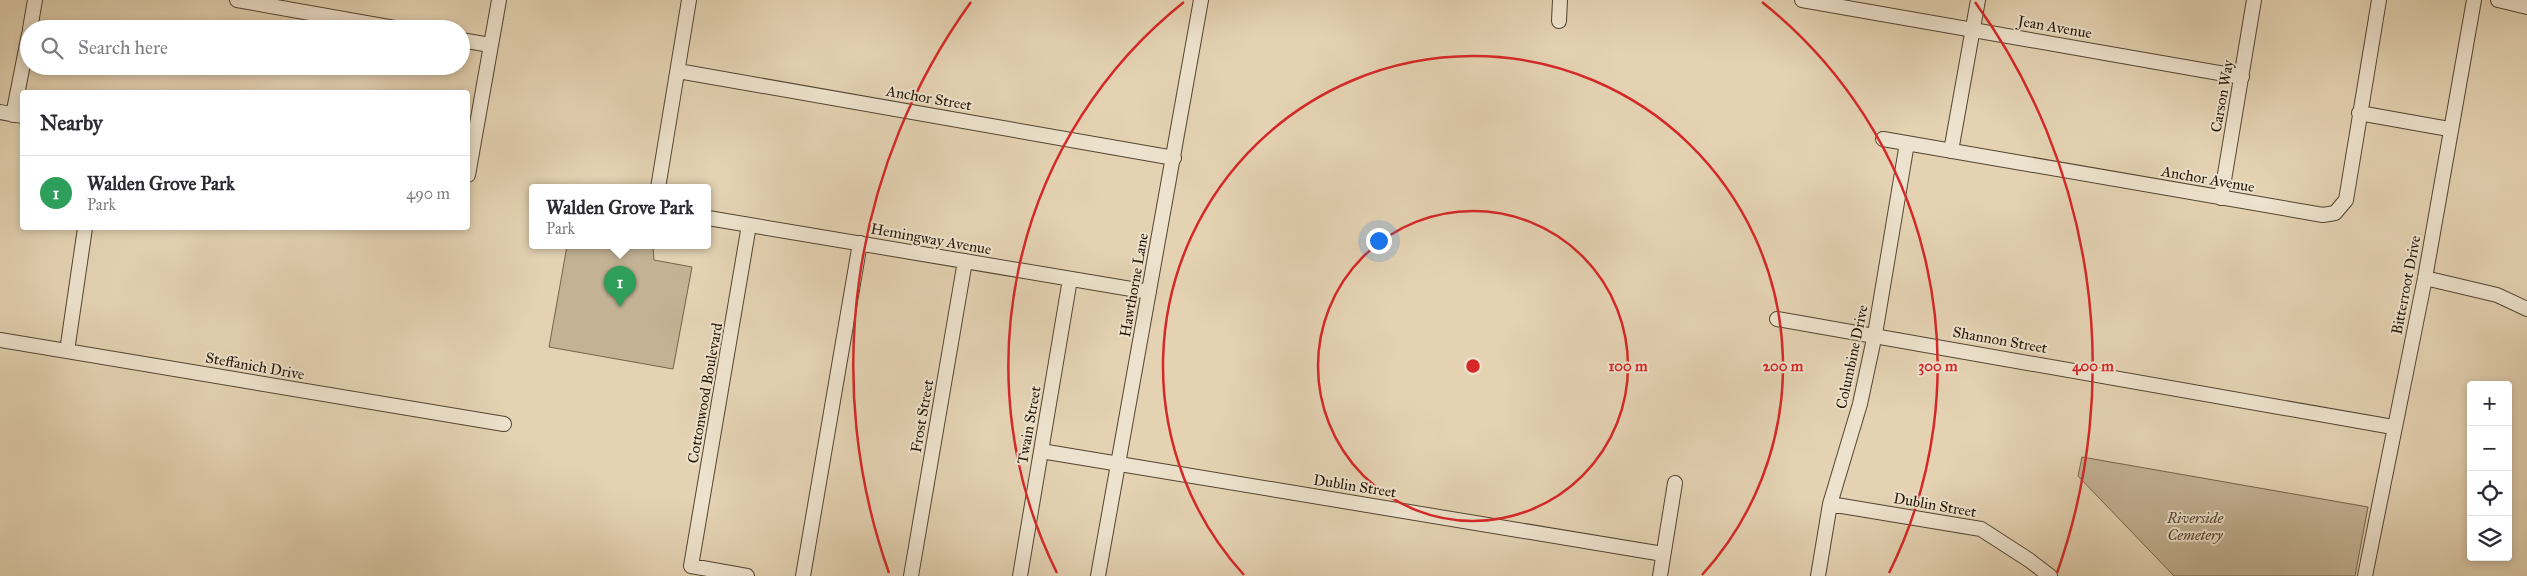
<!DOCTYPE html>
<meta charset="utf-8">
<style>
:root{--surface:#fff;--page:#f2f2f3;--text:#2b2b33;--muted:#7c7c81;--line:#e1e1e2;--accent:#8f2418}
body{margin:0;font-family:"IM FELL Great Primer",serif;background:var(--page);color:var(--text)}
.controls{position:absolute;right:15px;bottom:15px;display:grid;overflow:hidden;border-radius:5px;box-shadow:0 2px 8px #0003}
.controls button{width:45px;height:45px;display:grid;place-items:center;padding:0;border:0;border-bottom:1px solid var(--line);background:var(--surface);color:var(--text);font:25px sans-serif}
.you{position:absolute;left:1378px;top:240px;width:18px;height:18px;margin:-12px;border:4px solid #fff;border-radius:50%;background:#1a73e8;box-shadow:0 0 0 8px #1a73e833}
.badge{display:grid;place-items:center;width:32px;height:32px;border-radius:50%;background:var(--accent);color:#fff;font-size:16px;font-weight:700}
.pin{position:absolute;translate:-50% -41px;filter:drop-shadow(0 1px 2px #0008)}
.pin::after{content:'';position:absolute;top:26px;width:18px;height:15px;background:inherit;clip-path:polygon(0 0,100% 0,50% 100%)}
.popup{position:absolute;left:529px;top:184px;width:182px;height:65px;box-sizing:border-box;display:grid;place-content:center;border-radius:5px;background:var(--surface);filter:drop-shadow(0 1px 4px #0005);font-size:16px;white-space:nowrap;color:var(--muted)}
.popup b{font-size:19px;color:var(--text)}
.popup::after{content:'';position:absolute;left:50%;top:100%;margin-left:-10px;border:10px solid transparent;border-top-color:var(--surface)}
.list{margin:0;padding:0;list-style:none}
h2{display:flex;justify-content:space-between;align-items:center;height:65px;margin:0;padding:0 20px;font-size:21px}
h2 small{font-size:16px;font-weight:400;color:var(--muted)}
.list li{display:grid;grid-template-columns:32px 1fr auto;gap:15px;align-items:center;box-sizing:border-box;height:75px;padding:0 20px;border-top:1px solid var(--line)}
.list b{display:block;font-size:19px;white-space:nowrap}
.list p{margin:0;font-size:16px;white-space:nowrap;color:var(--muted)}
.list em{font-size:16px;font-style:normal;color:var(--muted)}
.icon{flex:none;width:28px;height:28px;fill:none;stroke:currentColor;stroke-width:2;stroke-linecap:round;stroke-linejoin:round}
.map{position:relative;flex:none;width:2527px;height:576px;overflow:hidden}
.search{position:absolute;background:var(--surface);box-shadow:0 2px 8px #0003;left:20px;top:20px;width:450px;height:55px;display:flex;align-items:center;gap:12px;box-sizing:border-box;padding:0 18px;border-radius:28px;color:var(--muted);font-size:19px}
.panel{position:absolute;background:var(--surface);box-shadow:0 2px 8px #0003;left:20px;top:90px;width:450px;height:140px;border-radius:5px}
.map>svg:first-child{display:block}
.green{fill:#c3b294;stroke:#73644c}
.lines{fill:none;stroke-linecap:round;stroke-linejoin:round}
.minor-casing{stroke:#534430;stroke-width:16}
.minor{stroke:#ede2cd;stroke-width:14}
.ring{fill:none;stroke:#d62828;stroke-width:2.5}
.labels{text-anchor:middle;stroke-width:4;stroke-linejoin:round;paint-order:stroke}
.street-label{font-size:15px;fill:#231504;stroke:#ede2cd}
.park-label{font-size:15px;font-style:italic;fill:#53442f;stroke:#ede2cd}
.centre{fill:#d62828;stroke:#ede2cd;stroke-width:2.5}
.ring-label{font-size:15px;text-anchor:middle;font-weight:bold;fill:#d62828;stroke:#ede2cd;stroke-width:4;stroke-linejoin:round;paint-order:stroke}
</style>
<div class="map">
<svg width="2527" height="576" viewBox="0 0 2527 576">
<rect width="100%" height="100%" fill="#e4d2b2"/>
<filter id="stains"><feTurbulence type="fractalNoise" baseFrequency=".004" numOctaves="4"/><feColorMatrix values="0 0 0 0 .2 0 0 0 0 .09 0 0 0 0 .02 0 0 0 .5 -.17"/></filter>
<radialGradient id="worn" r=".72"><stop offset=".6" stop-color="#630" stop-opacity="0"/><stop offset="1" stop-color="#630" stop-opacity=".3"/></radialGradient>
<path class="green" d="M 567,246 L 653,246 L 654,260 L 692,267 L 673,369 L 549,347 Z
M 2082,457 L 2368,507 L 2355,576 L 2174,576 L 2078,476 Z"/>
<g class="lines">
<g class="minor-casing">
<path id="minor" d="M 237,0 L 400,29
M 1802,0 L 2242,77
M 2498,0 L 2527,7
M 1559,21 L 1560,0
M 30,29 L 35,0
M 461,40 L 490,45
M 678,71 L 1174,158
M 0,112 L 22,116
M 2359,113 L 2449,129
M 13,115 L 29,34
M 1883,139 L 2323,215 L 2335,213 L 2346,200 L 2379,0
M 1951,151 L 1978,0
M 468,175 L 499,0
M 658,188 L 689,0
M 2221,198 L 2254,0
M 708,218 L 1149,292
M 2425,278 L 2497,295 L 2527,309
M 1777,319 L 2393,427
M 0,340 L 504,424
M 67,351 L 85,228
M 1041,451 L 1663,554
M 1830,504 L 1981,529 L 2029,560 L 2050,576
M 747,576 L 691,566 L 749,225
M 803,576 L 860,243
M 911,576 L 965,261
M 1020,576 L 1070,279
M 1098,576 L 1201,0
M 1660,576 L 1675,483
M 1818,576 L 1830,504 L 1860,404 L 1875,334 L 1907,143
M 2365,576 L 2425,278 L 2474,0"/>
</g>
<use href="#minor" class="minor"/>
</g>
<g class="ring">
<circle cx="1473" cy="366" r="155"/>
<path d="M1244 575A310 310 0 1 1 1702 575"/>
<path d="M1057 573A465 465 0 0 1 1184 2M1762 2A465 465 0 0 1 1889 573"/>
<path d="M889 573A620 620 0 0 1 971 2M1975 2A620 620 0 0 1 2057 573"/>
</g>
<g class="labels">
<g class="street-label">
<text transform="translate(2055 27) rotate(10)" y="5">Jean Avenue</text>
<text transform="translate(2222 96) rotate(-80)" y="5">Carson Way</text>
<text transform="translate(929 98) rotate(10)" y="5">Anchor Street</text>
<text transform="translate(2208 179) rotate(10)" y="5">Anchor Avenue</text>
<text transform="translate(931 239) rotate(10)" y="5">Hemingway Avenue</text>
<text transform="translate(1134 285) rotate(-80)" y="5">Hawthorne Lane</text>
<text transform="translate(2406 285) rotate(-79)" y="5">Bitterroot Drive</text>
<text transform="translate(2000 340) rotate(10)" y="5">Shannon Street</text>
<text transform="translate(1852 357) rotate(-78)" y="5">Columbine Drive</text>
<text transform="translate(255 366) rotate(10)" y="5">Steffanich Drive</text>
<text transform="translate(705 393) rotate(-80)" y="5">Cottonwood Boulevard</text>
<text transform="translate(922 416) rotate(-80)" y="5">Frost Street</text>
<text transform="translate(1029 425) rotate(-80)" y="5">Twain Street</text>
<text transform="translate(1355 486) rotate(9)" y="5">Dublin Street</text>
<text transform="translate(1935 505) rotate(10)" y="5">Dublin Street</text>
</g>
<g class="park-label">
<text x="2195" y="523">Riverside<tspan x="2195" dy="17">Cemetery</tspan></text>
</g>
</g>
<circle cx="1473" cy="366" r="8" class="centre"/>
<g class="ring-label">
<text x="1628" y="371">100 m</text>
<text x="1783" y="371">200 m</text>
<text x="1938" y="371">300 m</text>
<text x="2093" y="371">400 m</text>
</g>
<rect width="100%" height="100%" filter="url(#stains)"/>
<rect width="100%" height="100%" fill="url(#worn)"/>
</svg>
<div class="controls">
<button>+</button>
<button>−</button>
<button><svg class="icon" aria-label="locate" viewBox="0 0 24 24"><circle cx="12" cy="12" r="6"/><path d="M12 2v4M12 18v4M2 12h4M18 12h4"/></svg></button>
<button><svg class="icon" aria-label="layers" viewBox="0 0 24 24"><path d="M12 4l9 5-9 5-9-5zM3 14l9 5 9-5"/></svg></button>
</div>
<div class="you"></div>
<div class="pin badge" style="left:620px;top:307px;background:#2e9e5b">1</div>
<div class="popup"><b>Walden Grove Park</b>Park</div>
<div class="search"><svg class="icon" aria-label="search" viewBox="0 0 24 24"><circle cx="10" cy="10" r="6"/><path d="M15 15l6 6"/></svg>Search here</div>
<section class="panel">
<h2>Nearby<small></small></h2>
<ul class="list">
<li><span class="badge" style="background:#2e9e5b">1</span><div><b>Walden Grove Park</b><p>Park</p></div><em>490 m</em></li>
</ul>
</section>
</div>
